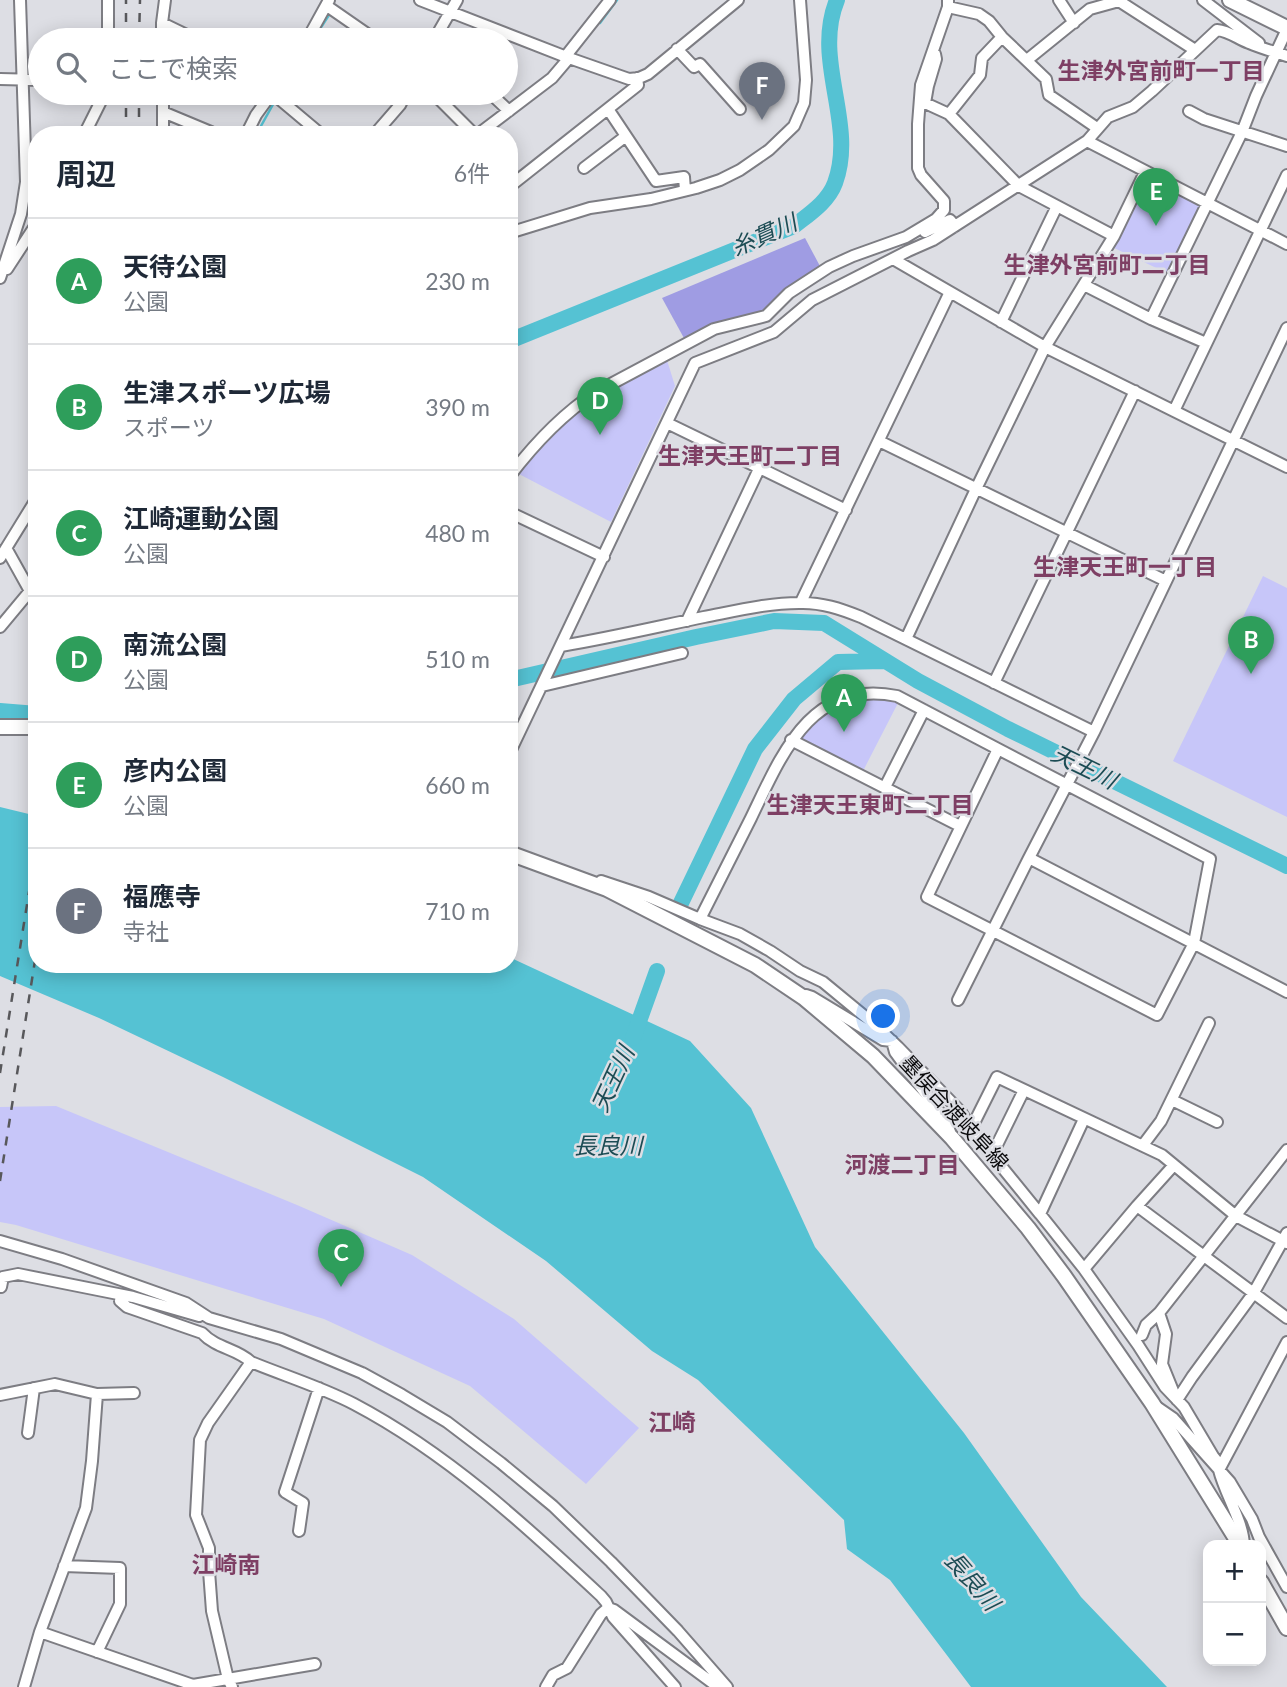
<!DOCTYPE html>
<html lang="ja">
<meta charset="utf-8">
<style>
:root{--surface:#fff;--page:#f6f6f7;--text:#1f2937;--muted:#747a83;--line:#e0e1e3;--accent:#0f766e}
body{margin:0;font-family:Lato,"Noto Sans JP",sans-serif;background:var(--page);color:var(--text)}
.controls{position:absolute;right:21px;bottom:21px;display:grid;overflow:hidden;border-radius:14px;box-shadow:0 4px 18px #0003}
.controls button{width:63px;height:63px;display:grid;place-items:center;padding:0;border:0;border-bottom:2px solid var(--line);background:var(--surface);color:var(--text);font:35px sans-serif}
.you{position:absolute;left:884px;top:1017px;width:24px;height:24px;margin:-18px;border:5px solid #fff;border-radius:50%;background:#1a73e8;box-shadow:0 0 0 10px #1a73e833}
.badge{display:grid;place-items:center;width:46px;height:46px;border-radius:50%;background:var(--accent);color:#fff;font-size:23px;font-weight:700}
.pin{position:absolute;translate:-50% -58px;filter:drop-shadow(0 2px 4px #0008)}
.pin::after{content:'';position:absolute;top:37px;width:24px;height:21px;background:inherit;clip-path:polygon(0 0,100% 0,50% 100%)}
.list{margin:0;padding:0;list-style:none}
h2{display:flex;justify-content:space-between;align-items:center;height:91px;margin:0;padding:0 28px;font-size:30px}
h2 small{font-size:23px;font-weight:400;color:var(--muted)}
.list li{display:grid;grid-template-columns:46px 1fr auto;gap:21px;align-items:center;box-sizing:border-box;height:126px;padding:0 28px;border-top:2px solid var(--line)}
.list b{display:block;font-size:26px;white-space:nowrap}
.list p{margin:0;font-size:23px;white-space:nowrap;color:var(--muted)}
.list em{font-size:23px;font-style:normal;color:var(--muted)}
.icon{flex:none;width:38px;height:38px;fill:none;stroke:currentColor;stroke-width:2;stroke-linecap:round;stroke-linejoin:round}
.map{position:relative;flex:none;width:1287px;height:1687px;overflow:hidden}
.search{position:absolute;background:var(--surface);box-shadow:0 4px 18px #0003;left:28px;top:28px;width:490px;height:77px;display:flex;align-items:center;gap:18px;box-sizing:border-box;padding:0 24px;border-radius:38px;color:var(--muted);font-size:26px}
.panel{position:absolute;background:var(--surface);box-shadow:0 4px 18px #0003;left:28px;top:126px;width:490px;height:847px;border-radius:28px}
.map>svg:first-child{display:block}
.green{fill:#c7c6f9}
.forest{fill:#9f9ce3}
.water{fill:#55c2d3}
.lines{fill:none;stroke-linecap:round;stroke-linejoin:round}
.stream{stroke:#55c2d3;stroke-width:2.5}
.river{stroke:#55c2d3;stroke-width:16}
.minor-casing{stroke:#7d7d83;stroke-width:14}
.major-casing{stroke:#7d7d83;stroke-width:18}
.minor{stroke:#fff;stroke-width:10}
.major{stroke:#fff;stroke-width:14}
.rail{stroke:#58585b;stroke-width:2.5;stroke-dasharray:9 9;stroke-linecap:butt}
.labels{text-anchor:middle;stroke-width:5;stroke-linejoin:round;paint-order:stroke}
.street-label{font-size:21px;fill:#0b0b0d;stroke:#dddee4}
.neighbourhood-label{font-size:23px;font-weight:bold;fill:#7e3f64;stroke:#dddee4}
.water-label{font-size:23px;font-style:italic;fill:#1c4c54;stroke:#dddee4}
.quarter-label{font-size:24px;font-weight:bold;fill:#7e3f64;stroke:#dddee4}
</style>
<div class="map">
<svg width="1287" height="1687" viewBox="0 0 1287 1687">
<rect width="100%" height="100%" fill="#dddee4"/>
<path class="green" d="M 1146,178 L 1200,205 L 1167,273 L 1112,247 Z
M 666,357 L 675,386 L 611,522 L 517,473 L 533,449 L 582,405 Z
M 1263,576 L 1287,588 L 1287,817 L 1173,761 Z
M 867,698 L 899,701 L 863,771 L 799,738 C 812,725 826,710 844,702 C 851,699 859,699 867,698 Z
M 56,1106 L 297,1205 L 412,1255 L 514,1319 L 639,1428 L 586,1484 L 470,1386 L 324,1319 L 16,1225 L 0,1222 L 0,1107 Z"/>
<path class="forest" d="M 805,238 L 821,268 L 769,310 L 685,340 L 662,298 Z"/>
<path class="water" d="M 0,807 L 37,816 L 37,964 L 509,964 L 509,957 L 690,1041 L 751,1108 L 815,1247 L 964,1433 L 1081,1597 L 1167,1687 L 971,1687 L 890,1580 L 847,1549 L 844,1520 L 698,1380 L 652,1351 L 546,1261 L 423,1177 L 223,1077 L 99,1018 L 0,976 Z"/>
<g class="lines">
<path class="stream" d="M 600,23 L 617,0
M 314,38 L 331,12
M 256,135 L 276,99"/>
<path class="river" d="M 509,341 L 794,226 C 809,214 828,202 835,183 C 857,123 812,61 837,0
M 509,680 L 696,637 L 774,621 L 824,623 L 918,681 L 1008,729 L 1287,866
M 0,711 L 37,714
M 680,905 L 755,749 L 794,699 L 838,662 L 884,661
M 633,1038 L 657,971"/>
<g class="minor-casing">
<path id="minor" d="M 165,0 L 162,23 L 197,40
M 420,0 L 569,58 L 629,79 L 639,78 L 648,74 L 738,0
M 1059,0 L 1074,23
M 1203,0 L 1259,43
M 327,6 L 376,40
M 948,7 L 979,14 L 989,21 L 1002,37 L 1046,79 L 1049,95 L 1097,128
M 162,23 L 162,40
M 108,40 L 108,0
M 307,40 L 329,0
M 434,40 L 457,0
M 677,49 L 694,67 L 700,64 L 740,109
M 935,54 L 936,59 L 928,86 L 925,103 L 949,114 L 1019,186 L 1114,236
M 565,57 L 610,0
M 1027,60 L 1090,9 L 1119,1 L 1195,50
M 0,79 L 40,80
M 163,93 L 163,135
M 272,93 L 322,135
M 433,93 L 475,135
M 490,93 L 509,111
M 608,109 L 656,181 L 684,177 L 685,190
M 1189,111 L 1204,119 L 1287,146
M 163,112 L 211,132 L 215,135
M 949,114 L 980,75 L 982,58 L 1002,37
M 84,135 L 105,93
M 246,135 L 256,115 L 272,93
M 374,135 L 400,105 L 406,93
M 477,135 L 552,78 L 569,58
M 1087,141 L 1108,117 L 1133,107 L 1152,91 L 1217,30 C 1229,31 1238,39 1249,43 C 1261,48 1274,52 1287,56
M 584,168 L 626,136
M 509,187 L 638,85 L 637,78
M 925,232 L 950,220 L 955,226
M 509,233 L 590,208 L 651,199 L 696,188 L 720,180 L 740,170 L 769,150 L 794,126 L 804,103 L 806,80 L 800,0
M 893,259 L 1045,347 L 1287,467
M 7,269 L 37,223
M 0,278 L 21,214 L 26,182 L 20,0
M 1084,285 L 1151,319 L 1206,343
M 1151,319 L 1242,132 L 1256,96 L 1287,29
M 1001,322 L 1057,206
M 1287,328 L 1094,732 L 1029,858 L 1287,992
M 1174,411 L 1287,175
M 667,423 L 846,510
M 879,441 L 1166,581
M 509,477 C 534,444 561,415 596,392 L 714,329 L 766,316 L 789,293 L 829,267 L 853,256 L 906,237 L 936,219 L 944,210 L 944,201 L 921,175 L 918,168 L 918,124 L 921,85 L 948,7 L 948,0
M 509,512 L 604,557
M 0,558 L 37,498
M 801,602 L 950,292
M 687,621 L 759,469
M 0,627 L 30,591 L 6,548
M 906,639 L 976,489 L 1045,347 L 1114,236 L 1145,172
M 561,646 C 609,638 656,627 704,617 C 735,611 767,603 799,603 C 821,602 841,609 861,617 L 1094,732
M 994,683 L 1135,391
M 542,686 L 682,653
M 791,740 L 960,826
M 509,754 L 695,363 L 774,332 L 812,300 L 908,251 L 933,240 L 1087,141 L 1287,244
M 885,787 L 924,710
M 601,881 L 649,897 L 700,919 C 717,885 734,852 751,818 C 781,756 811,678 897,696 L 998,749 L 1210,859 L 1194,943 L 1157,1015 L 927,897 L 998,749
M 700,919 L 740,934 L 770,951 L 800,971 L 823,982 L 874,1024 L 898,1047 L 961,1112 L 971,1129 L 997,1077 L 1162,1155 L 1236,1216 L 1287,1243
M 806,995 L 812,997 L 883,1040 L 892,1041 L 895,1052 L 945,1120 L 950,1132
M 958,1000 L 1029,858
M 1172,1100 L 1217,1122
M 971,1129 L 1040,1214
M 1143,1145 L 1161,1121 L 1209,1023
M 992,1155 L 1024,1090
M 1174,1165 L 1137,1206 L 1084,1269 L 1138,1345 L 1165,1387 L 1184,1407 L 1213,1456 L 1221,1466
M 1137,1206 L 1287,1318
M 0,1241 L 62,1259 L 186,1303 L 209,1318 L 281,1339 L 362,1373 L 402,1395 L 447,1422 L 501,1463 L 553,1506 L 611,1562 L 678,1631 L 727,1687
M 1084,1269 L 1040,1214 L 1084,1119
M 1,1287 L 3,1277 L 18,1274 L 133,1297 L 199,1316
M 121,1295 L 120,1301 L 127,1307 L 202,1333 C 217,1349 236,1348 251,1362 C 285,1376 321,1387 354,1404 C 447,1453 525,1525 601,1596 L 606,1602 L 613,1617 L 675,1687
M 1159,1313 L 1166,1334 L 1162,1364 L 1173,1391
M 1142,1335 L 1146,1325 L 1159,1313 L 1287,1150
M 0,1395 L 55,1384 L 97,1394 L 134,1393
M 1177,1400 L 1192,1377 L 1253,1294 L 1287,1233
M 1157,1407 L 1173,1418 L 1230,1482 L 1252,1519 L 1259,1537 L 1287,1587
M 28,1433 L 34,1388
M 299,1531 L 303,1503 L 285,1492 L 319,1388
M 1244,1545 C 1243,1521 1225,1494 1219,1470 L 1287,1342
M 64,1566 L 120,1568 L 120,1604 L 97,1652
M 611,1609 L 614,1610 L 718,1687
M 40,1632 L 193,1685 L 315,1664
M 24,1687 L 40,1632 L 86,1508 L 92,1461 L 97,1394
M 232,1687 L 228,1679 L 212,1611 L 209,1571 L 209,1548 L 196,1515 L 200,1440 L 208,1423 L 251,1362
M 546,1687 L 553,1675 L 567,1668 L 601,1614 L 608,1608"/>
</g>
<g class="major-casing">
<path id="major" d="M 1230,0 L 1287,28
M 0,727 L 37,727
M 509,853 L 607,889 L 755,965 L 804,998 L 873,1056 L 952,1138 L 1028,1228 L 1064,1276 L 1152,1403 L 1240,1545
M 1261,1582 L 1287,1628"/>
</g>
<use href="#minor" class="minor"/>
<use href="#major" class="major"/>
<path class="rail" d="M 126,40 L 126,0
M 139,40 L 140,0
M 126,135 L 126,93
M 139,135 L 139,93
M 0,1073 L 37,842
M 0,1181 L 37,948"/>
</g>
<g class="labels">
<g class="street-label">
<text transform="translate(954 1113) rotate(47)" y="7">墨俣合渡岐阜線</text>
</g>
<g class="neighbourhood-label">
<text x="1161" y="79">生津外宮前町一丁目</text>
<text x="1107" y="273">生津外宮前町二丁目</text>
<text x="750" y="464">生津天王町二丁目</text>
<text x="1125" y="575">生津天王町一丁目</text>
<text x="870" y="813">生津天王東町二丁目</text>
<text x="902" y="1173">河渡二丁目</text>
<text x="226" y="1573">江崎南</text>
</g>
<g class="water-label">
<text transform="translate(764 235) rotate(-24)" y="8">糸貫川</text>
<text transform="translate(1084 767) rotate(26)" y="8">天王川</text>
<text transform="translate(613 1079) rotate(-65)" y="8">天王川</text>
<text x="608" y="1154">長良川</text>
<text transform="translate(972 1581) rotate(49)" y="8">長良川</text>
</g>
<g class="quarter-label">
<text x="672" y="1431">江崎</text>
</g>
</g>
</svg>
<div class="controls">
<button>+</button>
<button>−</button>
</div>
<div class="you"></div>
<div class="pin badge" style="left:844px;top:732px;background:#2e9e5b">A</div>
<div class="pin badge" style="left:1251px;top:674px;background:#2e9e5b">B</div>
<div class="pin badge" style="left:341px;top:1287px;background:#2e9e5b">C</div>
<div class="pin badge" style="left:600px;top:435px;background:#2e9e5b">D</div>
<div class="pin badge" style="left:1156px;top:226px;background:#2e9e5b">E</div>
<div class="pin badge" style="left:762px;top:120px;background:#6b7280">F</div>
<div class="search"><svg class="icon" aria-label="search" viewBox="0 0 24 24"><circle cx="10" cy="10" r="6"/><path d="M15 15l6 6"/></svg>ここで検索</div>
<section class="panel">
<h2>周辺<small>6件</small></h2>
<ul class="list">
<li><span class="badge" style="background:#2e9e5b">A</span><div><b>天待公園</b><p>公園</p></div><em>230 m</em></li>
<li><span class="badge" style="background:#2e9e5b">B</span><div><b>生津スポーツ広場</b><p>スポーツ</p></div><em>390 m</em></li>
<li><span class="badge" style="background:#2e9e5b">C</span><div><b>江崎運動公園</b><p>公園</p></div><em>480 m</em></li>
<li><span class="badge" style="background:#2e9e5b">D</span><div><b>南流公園</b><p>公園</p></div><em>510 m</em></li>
<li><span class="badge" style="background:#2e9e5b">E</span><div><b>彦内公園</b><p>公園</p></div><em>660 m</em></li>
<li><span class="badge" style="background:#6b7280">F</span><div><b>福應寺</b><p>寺社</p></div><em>710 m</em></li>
</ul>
</section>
</div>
